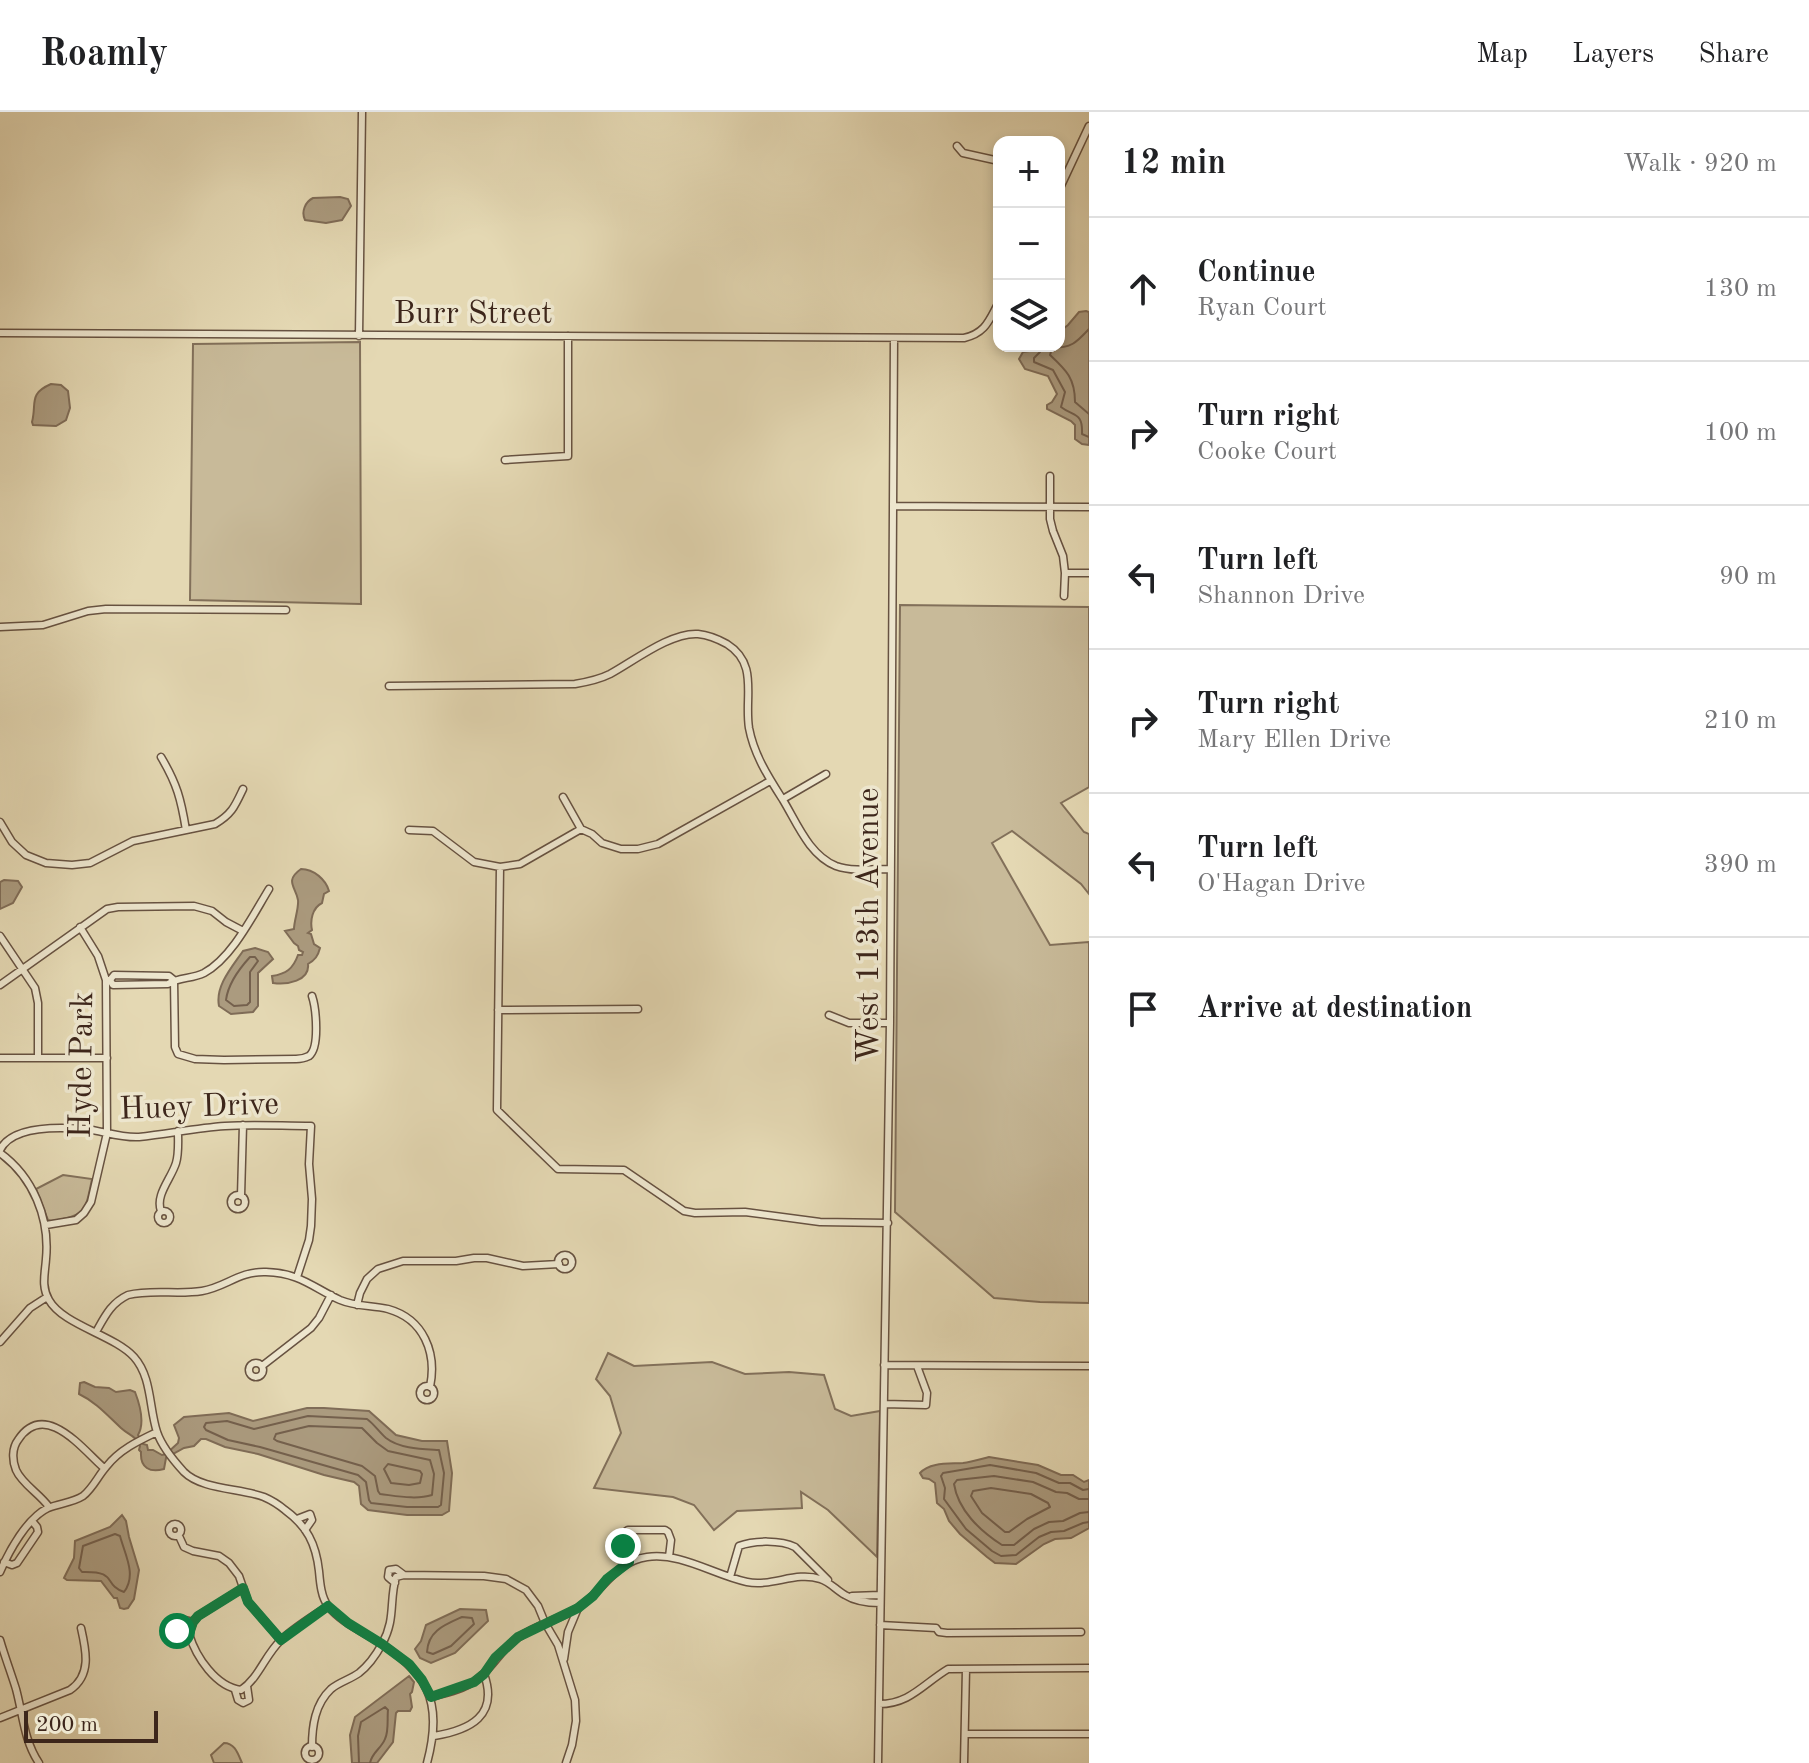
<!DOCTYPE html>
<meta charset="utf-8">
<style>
:root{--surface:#fff;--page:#f2f2f2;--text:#202124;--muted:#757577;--line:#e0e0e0}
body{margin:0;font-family:"Old Standard TT",serif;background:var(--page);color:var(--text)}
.controls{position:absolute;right:24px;top:24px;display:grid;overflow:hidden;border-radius:16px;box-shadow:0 4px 12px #0003}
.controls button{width:72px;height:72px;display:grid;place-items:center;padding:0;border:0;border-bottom:2px solid var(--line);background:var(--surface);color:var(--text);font:40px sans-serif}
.scale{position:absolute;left:24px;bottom:20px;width:134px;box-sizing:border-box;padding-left:8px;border:4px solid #3d261b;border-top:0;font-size:22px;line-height:28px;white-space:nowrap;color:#3d261b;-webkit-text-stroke:6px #ede6ce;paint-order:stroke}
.stop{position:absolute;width:24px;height:24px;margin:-18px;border:6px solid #0b8043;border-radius:50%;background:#fff}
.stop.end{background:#0b8043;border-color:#fff;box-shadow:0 2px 8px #0008}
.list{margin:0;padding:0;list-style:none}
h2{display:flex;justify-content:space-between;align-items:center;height:104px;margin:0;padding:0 32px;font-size:34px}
h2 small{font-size:26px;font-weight:400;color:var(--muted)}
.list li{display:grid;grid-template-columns:52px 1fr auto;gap:24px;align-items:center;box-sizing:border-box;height:144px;padding:0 32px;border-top:2px solid var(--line)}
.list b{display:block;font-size:30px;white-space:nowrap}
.list p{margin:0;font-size:26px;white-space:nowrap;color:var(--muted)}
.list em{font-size:26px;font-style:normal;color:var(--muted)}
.icon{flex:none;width:44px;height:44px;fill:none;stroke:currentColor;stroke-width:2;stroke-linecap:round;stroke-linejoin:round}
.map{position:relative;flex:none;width:1089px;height:1651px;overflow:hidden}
header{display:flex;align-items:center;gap:48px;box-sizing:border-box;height:112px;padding:0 40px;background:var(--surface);border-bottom:2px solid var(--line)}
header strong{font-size:38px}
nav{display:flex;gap:44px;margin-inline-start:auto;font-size:28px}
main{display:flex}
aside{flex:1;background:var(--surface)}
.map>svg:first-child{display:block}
.green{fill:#c8ba99;stroke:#82705a;stroke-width:2}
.water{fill:#ab9b7f;stroke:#7f6c57;stroke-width:2}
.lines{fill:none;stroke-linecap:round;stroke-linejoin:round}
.shore{stroke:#74604d;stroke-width:2}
.minor-casing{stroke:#675241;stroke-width:9}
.minor{stroke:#ede6ce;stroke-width:6}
.route{stroke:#0b8043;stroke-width:10}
.labels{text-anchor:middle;stroke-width:7;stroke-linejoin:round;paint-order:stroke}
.street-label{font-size:32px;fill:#3d261b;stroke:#ede6ce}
</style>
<header>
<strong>Roamly</strong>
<nav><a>Map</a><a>Layers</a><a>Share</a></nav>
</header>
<main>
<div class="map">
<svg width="1089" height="1651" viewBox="0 0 1089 1651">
<rect width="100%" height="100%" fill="#e4d8b3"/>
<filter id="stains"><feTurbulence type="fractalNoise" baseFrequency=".0025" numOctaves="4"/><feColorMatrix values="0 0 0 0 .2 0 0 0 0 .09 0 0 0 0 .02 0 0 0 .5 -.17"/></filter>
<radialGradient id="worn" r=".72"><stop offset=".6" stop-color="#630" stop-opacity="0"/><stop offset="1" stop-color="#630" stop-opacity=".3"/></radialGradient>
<path class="green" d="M 360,230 L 361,492 L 190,488 L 193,232 Z
M 900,493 L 1089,495 L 1089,675 L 1061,691 L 1084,720 L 1089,722 L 1089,782 L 1081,772 L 1012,719 L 992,731 L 1050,833 L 1089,830 L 1089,1191 L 1040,1190 L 994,1186 L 895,1100 Z
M 63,1063 L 92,1067 C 85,1101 86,1103 51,1109 L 48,1108 L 36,1077 Z
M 608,1241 L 634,1254 L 712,1250 L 745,1262 L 789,1260 L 824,1263 L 835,1297 L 851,1304 L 880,1299 L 877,1445 L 828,1398 L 801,1380 L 802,1396 L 737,1399 L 714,1418 L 694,1393 L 673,1385 L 594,1376 L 621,1321 L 610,1284 L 596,1267 Z
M 224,1631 C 235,1631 238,1642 242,1651 L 214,1651 L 211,1643 Z"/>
<path class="water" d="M 340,85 L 348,87 L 351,94 L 342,108 L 326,111 L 305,108 C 301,100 305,90 313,86 Z
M 1086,199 L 1089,200 L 1089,333 L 1082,332 L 1075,327 L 1075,313 L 1071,309 L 1047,297 L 1047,293 L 1052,290 L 1057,282 L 1048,264 L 1025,257 L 1019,247 L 1023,240 L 1029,239 L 1038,234 L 1059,234 L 1059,220 L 1068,213 L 1079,200 Z
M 51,272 L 61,273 L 68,279 L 70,296 L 66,308 L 56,314 L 33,313 L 32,310 C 37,291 28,282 51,272 Z
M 301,757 C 314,757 326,768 329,779 L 324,782 L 322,791 C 312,796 310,809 312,818 L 308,821 L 311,822 L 314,832 L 320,836 C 318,844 315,848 308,852 C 310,869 287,873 273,871 L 272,864 C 286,862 293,857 298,843 L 302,843 L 303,840 L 299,838 L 298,834 L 294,831 L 285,819 L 294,817 C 294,809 299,796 298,788 C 296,775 284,769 301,757 Z
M 4,768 L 18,769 L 22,775 L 13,791 L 0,797 L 0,770 Z
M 255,836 L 268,840 L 273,847 L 258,861 L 258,894 L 253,900 L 231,902 L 219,894 C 215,874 232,855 243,839 Z
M 84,1270 L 95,1275 L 109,1276 L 116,1280 L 130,1278 L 135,1280 C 140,1293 145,1311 138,1323 L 143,1332 L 147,1333 L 148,1338 L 153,1338 L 162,1343 L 166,1342 L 178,1331 L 179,1326 L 174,1313 L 184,1305 L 229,1301 L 253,1309 L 307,1296 L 324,1296 L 369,1299 L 396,1323 L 422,1329 L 447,1329 L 452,1361 L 449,1399 L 442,1403 L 407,1403 L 368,1398 L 361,1392 L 359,1374 L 354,1370 L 324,1363 L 258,1342 L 225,1335 L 206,1327 L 201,1327 L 194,1334 L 184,1336 L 166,1346 L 164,1357 C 150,1361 140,1356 141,1340 L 139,1338 L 140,1334 C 136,1324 130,1324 121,1316 C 108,1304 96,1290 79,1282 L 80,1271 Z
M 989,1345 L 1038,1353 L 1061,1363 L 1073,1363 L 1084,1370 L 1089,1368 L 1089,1416 L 1071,1426 L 1055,1427 L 1044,1432 L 1016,1452 L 995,1451 L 987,1445 L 960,1422 L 949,1409 L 944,1397 L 937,1391 L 935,1371 L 929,1367 L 923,1366 L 920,1361 C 930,1350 949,1352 963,1351 C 972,1350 981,1347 989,1345 Z
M 122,1403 L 126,1409 L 129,1425 L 139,1458 L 134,1487 L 128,1496 L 124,1497 L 120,1496 L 117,1486 L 114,1486 L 101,1469 L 67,1468 L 64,1466 L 74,1446 L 75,1429 L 110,1415 Z
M 460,1497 L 486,1498 L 488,1509 L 455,1541 L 431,1551 L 420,1546 L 415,1537 L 421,1529 L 426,1513 Z
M 409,1564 L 414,1570 L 412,1580 L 410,1582 L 412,1595 L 410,1599 L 398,1599 L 396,1601 L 393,1630 L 377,1651 L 352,1651 L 350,1623 L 355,1605 Z"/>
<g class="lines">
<path class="shore" d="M 1089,217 C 1076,231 1071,236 1052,236 L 1050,243 C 1066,258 1075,266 1075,290 L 1089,302
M 1041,234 L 1040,240 L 1034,246 L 1034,250 L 1053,258 L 1065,280 L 1061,295 C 1074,305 1083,300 1082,322 L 1089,325
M 250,845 L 255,845 L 258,849 L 250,860 L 250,890 L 247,893 L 234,894 L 226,888 C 228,872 239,857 250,845 Z
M 308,1304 L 367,1307 C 374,1312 379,1320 386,1326 C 400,1337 423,1337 439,1338 L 444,1361 L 441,1393 L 438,1395 L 407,1395 L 371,1391 L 369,1388 L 366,1370 L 358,1363 L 260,1335 L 228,1328 L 206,1318 L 204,1315 L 206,1311 L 227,1309 L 254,1317 Z
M 309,1314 L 362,1316 L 377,1331 L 388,1339 L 430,1348 L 434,1362 L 432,1383 C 416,1388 397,1384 380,1382 L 378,1379 L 375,1364 L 362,1354 L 277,1329 L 274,1327 L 276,1322 Z
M 388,1352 L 420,1359 L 422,1362 L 420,1371 L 409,1373 L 391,1371 L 384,1357 Z
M 991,1376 L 1031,1382 L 1048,1391 L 1050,1395 L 1027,1407 L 1009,1420 L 1005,1420 L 982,1401 L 971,1384 L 973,1379 Z
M 1089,1377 L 1083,1378 L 1070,1371 L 1059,1371 L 1036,1361 L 990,1353 L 943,1361 L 941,1364 L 945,1376 L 944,1387 L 966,1417 L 992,1439 L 1001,1444 L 1016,1443 L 1039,1425 L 1051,1420 L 1064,1419 L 1083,1411 L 1089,1410
M 1089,1387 L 1079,1387 L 1067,1381 L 1056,1380 L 1033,1370 L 994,1364 L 957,1368 L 954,1372 C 958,1398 980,1419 1002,1433 L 1014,1433 L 1034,1417 L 1049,1410 L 1063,1409 L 1080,1401 L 1089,1400
M 115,1422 L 120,1424 C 125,1443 137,1463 124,1480 C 102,1472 119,1459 82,1460 L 79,1456 L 83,1434 Z
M 462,1505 L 472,1506 L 474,1512 L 451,1534 L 433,1542 L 427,1540 C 428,1519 444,1513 462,1505 Z
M 359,1651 L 358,1624 L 361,1610 L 385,1595 L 388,1598 C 387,1607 389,1619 385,1627 C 381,1637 372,1640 370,1651"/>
<g class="minor-casing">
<path id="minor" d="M 957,34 L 963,41 L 999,49
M 1059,78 L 1089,14
M 0,221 L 964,226 C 986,221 989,208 999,190
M 359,224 L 362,0
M 505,348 L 568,344 L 568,224
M 1050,364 L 1050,407 L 1053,419 L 1063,444 L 1065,461 L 1064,484
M 894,394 L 1089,395
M 1065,461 L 1089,461
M 0,515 L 43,513 L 88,499 L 106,497 L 286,498
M 389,574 L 575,572 C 587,570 598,568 610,562 C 634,549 671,520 698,522 C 708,523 718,527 727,532 C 759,552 744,585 749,616 C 754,643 769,666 783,688 C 797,711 809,743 836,754 C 853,760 874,757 891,757
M 161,645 C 177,672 181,687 186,718
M 563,685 L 581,717 L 592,722 L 602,731 L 621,737 L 638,737 L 658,732 L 770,669
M 783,687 L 826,662
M 0,710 L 12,730 L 26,743 L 46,751 L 72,753 L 90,751 L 133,729 L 215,712 C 232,702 235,694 243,677
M 409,718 L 433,719 L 474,750 L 500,755 L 520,752 L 581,717
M 500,755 L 497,998 L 558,1057 L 624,1058 L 684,1099 L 695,1101 L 745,1100 L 820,1110 L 888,1111
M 0,824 L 35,876 L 38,891 L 38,946
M 106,868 L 110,868 L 114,863 L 169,864 L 174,868
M 110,868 L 113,873 L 168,872 C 179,865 192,867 204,861 C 232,846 253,803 269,777
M 174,868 L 175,935 L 178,942 L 195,947 L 224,948 L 296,947 C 300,947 305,946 309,944 C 320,936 316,896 312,884
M 0,873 L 107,797 L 118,795 L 194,794 L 212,799 L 226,810 L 243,819
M 498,898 L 638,897
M 829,903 L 849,911 L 890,911
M 0,946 L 107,946
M 0,1038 C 12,1013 61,1015 85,1017 C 103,1019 120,1026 139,1025 C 168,1022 196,1016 225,1014 C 253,1012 282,1014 311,1014 L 309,1052 L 312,1087 L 311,1114 L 309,1128 L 297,1165
M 0,1041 C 33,1065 50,1106 46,1147 C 45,1162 41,1174 49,1188 C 63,1213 114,1223 134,1245 C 152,1265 149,1296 157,1320 C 162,1335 173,1348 184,1360 C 202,1378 241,1376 264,1385 C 271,1388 279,1393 285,1398 C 307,1414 316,1432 319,1459 C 320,1470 321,1485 328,1494 C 339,1508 357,1517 372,1526 C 427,1560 444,1587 427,1651
M231 1090a7 7 0 1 1 14 0a7 7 0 1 1-14 0Z
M 241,1084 L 243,1013
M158 1105a6 6 0 1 1 12 0a6 6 0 1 1-12 0Z
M 161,1099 C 155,1083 171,1067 176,1051 C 179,1041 178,1030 178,1019
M 46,1113 L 76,1108 L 84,1101 L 91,1090 L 107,1021 L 106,868 L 98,844 L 80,815
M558 1150a7 7 0 1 1 14 0a7 7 0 1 1-14 0Z
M 357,1193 L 360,1181 L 367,1167 L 378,1157 L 403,1149 L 456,1149 L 474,1146 L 487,1146 L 523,1154 L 559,1152
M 96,1220 C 105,1204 111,1191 128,1183 C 152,1177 178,1183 202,1179 C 226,1175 239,1159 266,1160 C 300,1161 312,1175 340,1188 C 356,1195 372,1193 388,1197 C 424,1207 437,1241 430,1275
M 0,1230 L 30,1196 L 47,1185
M249 1258a7 7 0 1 1 14 0a7 7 0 1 1-14 0Z
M 884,1253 L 1089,1254
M 262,1254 L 311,1216 L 319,1206 L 331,1183
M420 1281a7 7 0 1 1 14 0a7 7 0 1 1-14 0Z
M 884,1292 L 926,1293 L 927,1281 L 917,1254
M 49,1395 C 40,1382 22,1372 16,1358 C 12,1348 12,1336 18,1328 C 45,1287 83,1338 104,1356
M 297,1407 L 310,1402 L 312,1408 L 305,1418
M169 1418a6 6 0 1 1 12 0a6 6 0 1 1-12 0Z
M 179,1424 L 184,1435 L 193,1439 L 219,1444 L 229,1451 L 239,1464 L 248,1490 L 281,1528
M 4,1450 L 12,1453 L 17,1451 L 38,1420 L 37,1415 L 32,1409
M 629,1450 L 621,1427 L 621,1423 L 628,1418 L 665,1418 L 668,1420 L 671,1428 L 669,1445
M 0,1460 C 9,1439 27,1406 48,1396 C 60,1391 72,1391 83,1384 C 93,1376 98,1364 106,1355 C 119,1338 138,1329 157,1320
M 730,1465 L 739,1434 C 754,1428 781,1428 795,1435 L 828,1468
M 395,1471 L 388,1465 L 389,1458 L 396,1457 L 404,1463
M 243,1476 L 198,1504 L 193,1510 L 189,1522 C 196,1545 216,1575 241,1578 C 259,1566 265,1543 281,1528 C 295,1515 312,1505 328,1494
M 852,1484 L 880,1483
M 880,1513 L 936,1516 L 939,1520 L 947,1521 L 1081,1520
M 189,1522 L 177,1519 L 173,1510 L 180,1507 L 193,1510
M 0,1528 C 5,1545 11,1561 16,1577 C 23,1603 24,1629 39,1651
M 564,1547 L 568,1520 L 578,1496
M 235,1578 L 238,1588 L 243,1591 L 249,1588 L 247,1574
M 431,1585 C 448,1580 467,1577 481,1564 C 495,1552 503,1535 519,1525 C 538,1512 561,1507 579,1495 C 603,1479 616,1449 647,1445 C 681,1440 714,1463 747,1470 C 772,1475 796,1459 820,1467 C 830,1470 836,1478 845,1483 C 856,1490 868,1491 880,1491
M 879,1592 C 910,1592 923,1572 948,1557 L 1089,1556
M 0,1606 L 70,1578 C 92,1563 86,1538 81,1516
M 965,1622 L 1089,1622
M 434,1624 C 470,1618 499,1604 484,1562
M305 1641a7 7 0 1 1 14 0a7 7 0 1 1-14 0Z
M 312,1635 C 312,1614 315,1592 331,1577 C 339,1570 351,1567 359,1561 C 369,1553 376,1543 382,1532 C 396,1507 389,1489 396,1465 L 404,1463 L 484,1464 L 506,1467 L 526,1478 L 538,1494 L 545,1511 L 558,1533 L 575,1588 L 576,1609 L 572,1633 L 566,1651
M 878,1651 L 890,911 L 894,226
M 964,1651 L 966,1557"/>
</g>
<use href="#minor" class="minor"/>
</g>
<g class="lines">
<path class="route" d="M 177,1519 L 189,1522 L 193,1510 L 198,1504 L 243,1476 L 248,1490 L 281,1528 L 328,1494 L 348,1511 L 382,1532 L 409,1552 L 422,1568 L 431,1585 L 474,1570 L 484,1562 L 495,1546 L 518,1525 L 578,1496 L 593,1484 L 607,1467 L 629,1450 L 623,1434"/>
</g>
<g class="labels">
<g class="street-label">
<text x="473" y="211">Burr Street</text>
<text transform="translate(867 813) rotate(-90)" y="11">West 113th Avenue</text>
<text transform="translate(80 953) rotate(-89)" y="11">Hyde Park</text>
<text transform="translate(199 993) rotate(-2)" y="11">Huey Drive</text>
</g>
</g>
<rect width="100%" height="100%" filter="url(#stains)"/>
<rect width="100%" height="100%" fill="url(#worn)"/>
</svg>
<div class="controls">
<button>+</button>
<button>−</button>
<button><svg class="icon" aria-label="layers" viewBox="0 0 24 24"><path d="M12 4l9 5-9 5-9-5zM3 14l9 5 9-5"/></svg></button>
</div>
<div class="scale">200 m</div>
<div class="stop" style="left:177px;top:1519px"></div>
<div class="stop end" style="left:623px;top:1434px"></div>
</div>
<aside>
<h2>12 min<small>Walk · 920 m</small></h2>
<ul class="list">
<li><svg class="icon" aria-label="ahead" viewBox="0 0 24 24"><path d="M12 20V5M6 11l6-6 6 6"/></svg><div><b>Continue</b><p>Ryan Court</p></div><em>130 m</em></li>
<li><svg class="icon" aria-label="right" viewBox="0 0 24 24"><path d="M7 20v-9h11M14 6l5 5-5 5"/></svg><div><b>Turn right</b><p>Cooke Court</p></div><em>100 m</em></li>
<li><svg class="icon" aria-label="left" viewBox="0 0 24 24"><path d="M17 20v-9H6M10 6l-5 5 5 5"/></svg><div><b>Turn left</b><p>Shannon Drive</p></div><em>90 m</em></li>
<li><svg class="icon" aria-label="right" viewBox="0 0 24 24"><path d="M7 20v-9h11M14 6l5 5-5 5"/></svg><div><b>Turn right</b><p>Mary Ellen Drive</p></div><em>210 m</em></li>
<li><svg class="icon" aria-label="left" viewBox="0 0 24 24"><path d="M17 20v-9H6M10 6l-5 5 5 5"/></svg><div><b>Turn left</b><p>O'Hagan Drive</p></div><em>390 m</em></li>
<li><svg class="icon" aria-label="arrive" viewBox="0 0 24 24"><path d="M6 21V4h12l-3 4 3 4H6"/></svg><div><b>Arrive at destination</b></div></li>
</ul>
</aside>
</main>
